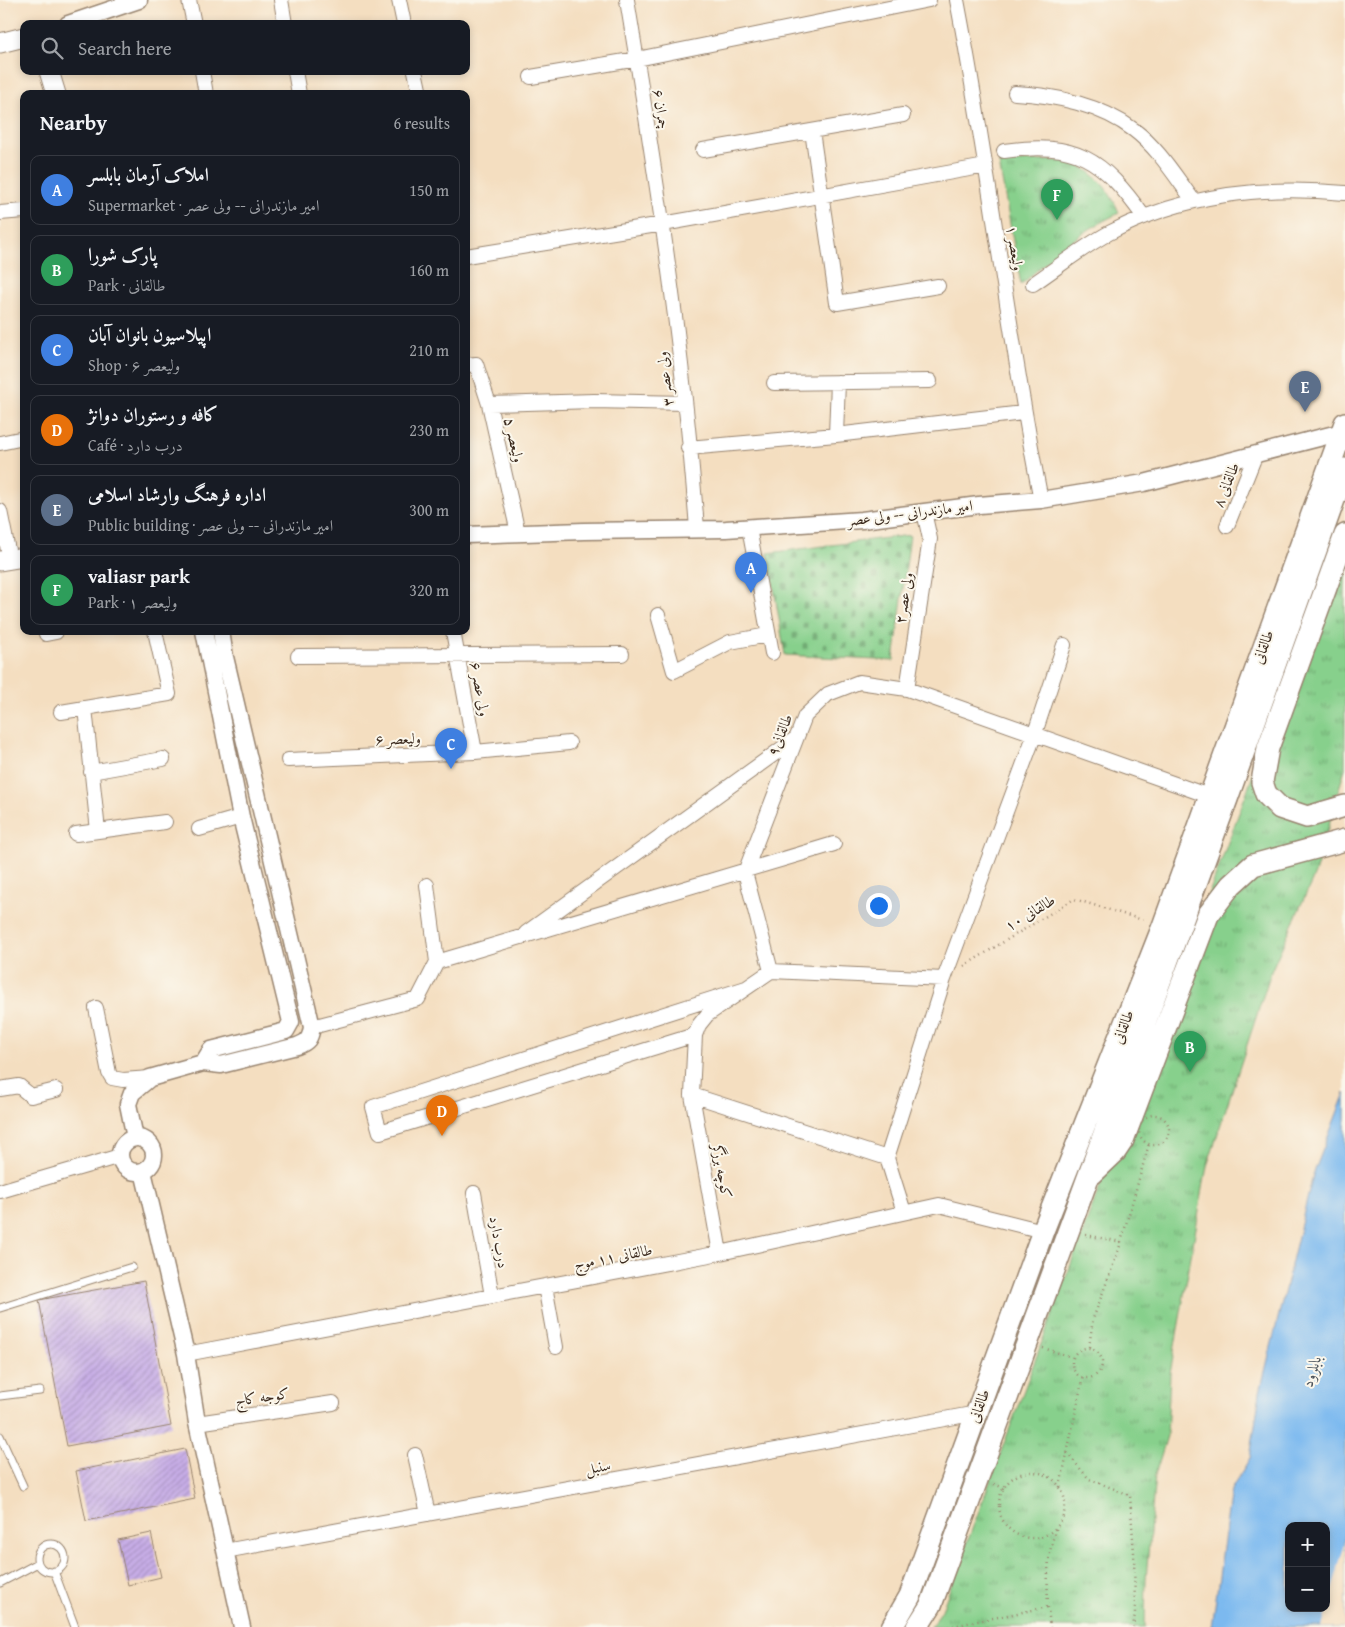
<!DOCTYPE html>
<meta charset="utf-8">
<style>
:root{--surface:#171b24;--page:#242831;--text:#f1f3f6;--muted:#9ea1a6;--line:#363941;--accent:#8c9099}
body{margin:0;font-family:"Gentium Book Plus",Amiri,serif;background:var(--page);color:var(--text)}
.controls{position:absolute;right:15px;bottom:15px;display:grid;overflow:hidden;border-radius:10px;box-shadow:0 2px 8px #0003}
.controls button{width:45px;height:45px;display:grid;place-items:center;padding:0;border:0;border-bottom:1px solid var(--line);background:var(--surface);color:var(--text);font:25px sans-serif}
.you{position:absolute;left:878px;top:905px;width:18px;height:18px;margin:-12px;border:4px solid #fff;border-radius:50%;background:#1a73e8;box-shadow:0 0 0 8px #1a73e833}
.badge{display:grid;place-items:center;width:32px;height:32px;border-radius:50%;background:var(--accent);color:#fff;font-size:16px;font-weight:700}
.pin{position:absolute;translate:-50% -41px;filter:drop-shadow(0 1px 2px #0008)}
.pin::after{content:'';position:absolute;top:26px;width:18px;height:15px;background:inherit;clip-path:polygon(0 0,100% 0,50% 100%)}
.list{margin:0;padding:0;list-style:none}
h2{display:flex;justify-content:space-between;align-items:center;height:65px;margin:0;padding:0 20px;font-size:21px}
h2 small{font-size:16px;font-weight:400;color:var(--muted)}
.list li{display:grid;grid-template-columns:32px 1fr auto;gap:15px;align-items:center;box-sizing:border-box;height:70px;margin:0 10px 10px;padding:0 10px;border:1px solid var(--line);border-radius:10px}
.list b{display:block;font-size:19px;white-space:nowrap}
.list p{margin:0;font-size:16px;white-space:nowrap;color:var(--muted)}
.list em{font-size:16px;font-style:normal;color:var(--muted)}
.icon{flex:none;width:28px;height:28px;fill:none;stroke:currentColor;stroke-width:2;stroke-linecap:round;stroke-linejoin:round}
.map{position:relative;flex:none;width:1345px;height:1627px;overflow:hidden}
.search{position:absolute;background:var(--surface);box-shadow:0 2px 8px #0003;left:20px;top:20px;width:450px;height:55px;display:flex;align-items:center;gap:12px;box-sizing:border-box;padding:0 18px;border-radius:10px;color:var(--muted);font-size:19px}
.panel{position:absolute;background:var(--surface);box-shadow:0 2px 8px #0003;left:20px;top:90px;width:450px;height:545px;border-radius:10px}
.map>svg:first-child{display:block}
.grass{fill:url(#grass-tufts);stroke:#617d55}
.cemetery{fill:url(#cemetery-stones);stroke:#617d55}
.water{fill:#7cb9ef;stroke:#5c7286;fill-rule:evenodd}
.pier{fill:#f4dec0}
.building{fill:url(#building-hatch)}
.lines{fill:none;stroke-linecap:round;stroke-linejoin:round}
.service-casing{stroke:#98846f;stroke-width:9}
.minor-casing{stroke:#98846f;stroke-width:16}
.tertiary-casing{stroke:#98846f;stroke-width:19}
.secondary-casing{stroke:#98846f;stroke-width:21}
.primary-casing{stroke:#98846f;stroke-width:24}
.path{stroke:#98846f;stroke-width:2.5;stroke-dasharray:1 4;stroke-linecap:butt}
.service{stroke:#fff;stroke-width:7}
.minor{stroke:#fff;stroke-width:14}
.tertiary{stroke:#fff;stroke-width:16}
.secondary{stroke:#fff;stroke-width:19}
.primary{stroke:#fff;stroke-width:21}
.labels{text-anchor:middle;stroke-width:4;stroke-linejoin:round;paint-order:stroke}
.street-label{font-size:15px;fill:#3b2a1e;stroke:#fbf7ec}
.water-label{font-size:16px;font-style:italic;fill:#4e555d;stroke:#fbf7ec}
</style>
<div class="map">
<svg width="1345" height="1627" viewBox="0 0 1345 1627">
<defs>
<pattern id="grass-tufts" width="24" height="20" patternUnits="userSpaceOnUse" patternTransform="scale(1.25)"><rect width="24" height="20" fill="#87d08c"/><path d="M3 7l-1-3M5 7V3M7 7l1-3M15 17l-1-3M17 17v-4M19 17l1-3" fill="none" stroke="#70a972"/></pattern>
<pattern id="cemetery-stones" width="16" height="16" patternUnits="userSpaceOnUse" patternTransform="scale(1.25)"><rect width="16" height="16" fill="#87d08c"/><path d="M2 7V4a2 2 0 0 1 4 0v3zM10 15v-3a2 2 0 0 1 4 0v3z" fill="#70a972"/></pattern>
<pattern id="building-hatch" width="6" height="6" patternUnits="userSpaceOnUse" patternTransform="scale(1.25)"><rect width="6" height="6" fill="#c7ade7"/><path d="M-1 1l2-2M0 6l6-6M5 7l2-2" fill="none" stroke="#a38dbb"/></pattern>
</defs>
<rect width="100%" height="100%" fill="#fbf7ec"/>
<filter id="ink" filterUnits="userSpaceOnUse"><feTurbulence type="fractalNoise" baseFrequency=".02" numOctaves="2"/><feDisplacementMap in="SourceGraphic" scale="10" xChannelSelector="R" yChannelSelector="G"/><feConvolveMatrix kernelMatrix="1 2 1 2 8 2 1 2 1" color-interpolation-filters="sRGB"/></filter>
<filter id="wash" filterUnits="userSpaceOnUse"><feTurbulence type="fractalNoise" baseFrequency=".0096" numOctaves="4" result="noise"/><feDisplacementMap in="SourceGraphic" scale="20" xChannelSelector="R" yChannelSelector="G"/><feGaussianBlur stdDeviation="1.12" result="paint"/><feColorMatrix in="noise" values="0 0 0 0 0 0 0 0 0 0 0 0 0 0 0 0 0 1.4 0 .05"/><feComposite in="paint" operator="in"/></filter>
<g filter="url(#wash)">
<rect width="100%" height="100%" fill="#f4dec0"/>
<path class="grass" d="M 1032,161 C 1042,161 1053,160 1064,161 C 1089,164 1111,190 1119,213 C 1079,232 1053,255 1021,285 L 999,163 Z
M 1345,521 L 1345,768 L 1315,874 L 1272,969 L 1207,1166 L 1170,1374 L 1167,1436 L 1155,1475 L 1146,1578 L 1145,1627 L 931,1627 L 942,1610 L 1249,786 Z"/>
<path class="cemetery" d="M 910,535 L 894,661 L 785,655 L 768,553 Z"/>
<path class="water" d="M 1345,1093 L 1345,1627 L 1212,1627 L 1231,1490 L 1250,1458 L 1260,1392 L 1313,1175 ZM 1289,1526 L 1326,1526 L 1326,1608 L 1289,1608 Z"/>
<path class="pier" d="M 1345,1542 L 1345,1627 L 1322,1627 Z"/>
<g id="blocks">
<path class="building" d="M 144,1281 L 171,1426 L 67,1446 L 39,1300 Z
M 185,1449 L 195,1499 L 86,1521 L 76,1471 Z
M 151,1533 L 161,1577 L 128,1585 L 118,1540 Z"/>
</g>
</g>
<g filter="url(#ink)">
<use href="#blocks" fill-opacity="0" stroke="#98846f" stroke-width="1"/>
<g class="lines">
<g class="service-casing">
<path id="service" d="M 0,1308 L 132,1267
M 0,1396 L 40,1391
M 0,1436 L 23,1486
M37 1558a14 14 0 1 1 28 0a14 14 0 1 1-28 0Z
M 54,1571 L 75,1627
M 0,1583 L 38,1563"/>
</g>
<g class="minor-casing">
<path id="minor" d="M 189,0 L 194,24
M 281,0 L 285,24
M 399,0 L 404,24
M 627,0 C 656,175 684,352 697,529
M 957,0 C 989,166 1008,334 1041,500
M 202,71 L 206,94
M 295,71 L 299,94
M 415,71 L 420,94
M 531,77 L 637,59 L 929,0
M 1015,93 C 1055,95 1101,105 1134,130 C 1158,148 1175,176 1193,200
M 812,131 L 837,303 L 938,286
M 703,150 L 903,115
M 1004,151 C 1076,141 1102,158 1144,217
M 0,213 L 24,211
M 466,256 L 663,224 L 986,166
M 1033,284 C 1058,267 1083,247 1109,233 C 1183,194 1262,185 1345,193
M 466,365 L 476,364 L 489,404 L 518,533
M 774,383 L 930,381
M 489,404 L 594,401 L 685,403
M 836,435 L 838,382
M 0,443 L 24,438
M 688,448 L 836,435 L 1023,413
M 0,511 L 10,560
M 1227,526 L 1255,456
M 749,528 L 772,653
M 658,615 L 674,671 L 730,642 L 768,635
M 453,631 L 475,752
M 46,634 L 56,632
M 298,656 L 622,654
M 907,689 L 930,539 L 924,512
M 85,708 L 98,831 L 165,822
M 61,712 L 169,694 L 155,631
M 288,760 L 475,752 L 569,743
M 91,772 L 163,759
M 199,829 L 241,817
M 76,834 L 98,831
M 745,872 L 805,716 L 828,694 L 859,682 L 907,689 L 1209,796
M 745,872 L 771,971
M 526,933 L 795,739
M 437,962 L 834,844
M 96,1008 L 109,1073 L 112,1078 L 123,1080 L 150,1078
M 312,1027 L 418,999 L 437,962 L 427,885
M 695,1035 L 380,1132 L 373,1107 L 746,988
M 0,1089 L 19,1086 L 31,1096 L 56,1090
M 692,1095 L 887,1158
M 0,1191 L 120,1156
M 474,1193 L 492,1296
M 904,1212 L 887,1158 L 944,979 L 1034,736 L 1064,645
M 720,1253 L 692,1095 L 695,1035 L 699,1025 L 707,1015 L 771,971 L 944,979
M 545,1286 L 556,1347
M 186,1354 L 720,1253 L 939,1205 L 1043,1231
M 197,1423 L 333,1403
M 415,1455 L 428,1514
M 225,1551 L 977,1413"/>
</g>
<g class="tertiary-casing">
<path id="tertiary" d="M 68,24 L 139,0
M 466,535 L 584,531 L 726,529 L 862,520 L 979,505 L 1041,500 L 1144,483 L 1342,432 L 1345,434
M 203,1063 L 211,1050 L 286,1031 L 291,1022 L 241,817 L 204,631
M 135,1138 L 128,1104 L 132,1093 L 150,1078 L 203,1063 L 221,1065 L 297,1046 C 308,1042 310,1039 312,1027 L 225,657 L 221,631
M120 1155a17 17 0 1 1 34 0a17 17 0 1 1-34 0Z
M 143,1171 L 186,1354 L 197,1423 L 242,1627"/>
</g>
<g class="secondary-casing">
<path id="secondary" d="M 0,43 L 24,37
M 49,71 L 56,94
M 0,561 L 24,557"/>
</g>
<g class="primary-casing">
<path id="primary" d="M 1345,535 L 1268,748 L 1262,782 L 1266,794 L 1280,808 L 1307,817 L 1345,806
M 1092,1174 L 1115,1152 L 1123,1140 L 1208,915 L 1231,885 L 1253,865 L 1345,840
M 892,1627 L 910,1596 L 1043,1231 L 1163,926 L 1345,423
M 917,1627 L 931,1605 L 1227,799 L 1345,469"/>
</g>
<path class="path" d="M 964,966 L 1074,899 L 1146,921
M1139 1130a15 15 0 1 1 30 0a15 15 0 1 1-30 0Z
M 1086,1235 L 1121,1242
M 1089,1347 L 1093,1319 L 1119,1249 L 1149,1144
M1072 1363a15 15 0 1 1 30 0a15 15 0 1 1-30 0Z
M 1043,1348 L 1072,1357
M 1067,1453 L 1089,1479 L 1130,1495 L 1134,1553 L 1135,1613 L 1133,1627
M999 1505a33 33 0 1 1 66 0a33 33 0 1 1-66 0Z
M 994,1484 L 1004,1488
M 1060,1487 L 1083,1377
M 1048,1607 L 1050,1627
M 948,1627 L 1048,1607 C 1047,1580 1047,1552 1057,1527"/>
<use href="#service" class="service"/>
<use href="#minor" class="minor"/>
<use href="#tertiary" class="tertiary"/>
<use href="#secondary" class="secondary"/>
<use href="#primary" class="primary"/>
</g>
</g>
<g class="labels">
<g class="street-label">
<text transform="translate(661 109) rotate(81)" y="5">چمران ۶</text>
<text transform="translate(1015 248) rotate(81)" y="5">ولیعصر ۱</text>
<text transform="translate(665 379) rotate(-97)" y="5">ولی عصر ۳</text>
<text transform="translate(514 440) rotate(77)" y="5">ولیعصر ۵</text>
<text transform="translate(1226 485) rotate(-68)" y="5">طالقانی ۸</text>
<text transform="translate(910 513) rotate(-7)" y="5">امیر مازندرانی -- ولی عصر</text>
<text transform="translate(904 598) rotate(-81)" y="5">ولی عصر۲</text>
<text transform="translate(1263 647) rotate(-70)" y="5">طالقانی</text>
<text transform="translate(480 689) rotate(80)" y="5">ولی عصر ۶</text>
<text transform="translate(780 735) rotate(-68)" y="5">طالقانی۹</text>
<text transform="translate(398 739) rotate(-2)" y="5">ولیعصر ۶</text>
<text transform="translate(1030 913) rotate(-31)" y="5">طالقانی ۱۰</text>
<text transform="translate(1123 1027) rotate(-69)" y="5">طالقانی</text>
<text transform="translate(722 1171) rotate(80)" y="5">کوچه برزگر</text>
<text transform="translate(499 1242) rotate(80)" y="5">درب دارد</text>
<text transform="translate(613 1257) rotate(-11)" y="5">طالقانی ۱۱ موج</text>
<text transform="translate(262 1397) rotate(-8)" y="5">کوجه کاج</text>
<text transform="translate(979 1406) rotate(-70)" y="5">طالقانی</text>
<text transform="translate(598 1467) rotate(-10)" y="5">سنبل</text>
</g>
<g class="water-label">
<text transform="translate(1311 1371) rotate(-73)" y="6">بابلرود</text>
</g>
</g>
</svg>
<div class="controls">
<button>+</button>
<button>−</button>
</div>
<div class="you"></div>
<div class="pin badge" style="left:751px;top:593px;background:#3f7fe0">A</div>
<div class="pin badge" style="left:1190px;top:1072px;background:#2e9e5b">B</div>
<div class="pin badge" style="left:451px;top:769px;background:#3f7fe0">C</div>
<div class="pin badge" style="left:442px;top:1136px;background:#e8710a">D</div>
<div class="pin badge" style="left:1305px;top:412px;background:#5c6f8a">E</div>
<div class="pin badge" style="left:1057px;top:220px;background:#2e9e5b">F</div>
<div class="search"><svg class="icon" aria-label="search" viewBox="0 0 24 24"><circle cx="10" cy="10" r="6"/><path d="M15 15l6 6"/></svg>Search here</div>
<section class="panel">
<h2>Nearby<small>6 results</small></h2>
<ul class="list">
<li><span class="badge" style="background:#3f7fe0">A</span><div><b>املاک آرمان بابلسر</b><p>Supermarket · امیر مازندرانی -- ولی عصر</p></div><em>150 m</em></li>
<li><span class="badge" style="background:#2e9e5b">B</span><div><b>پارک شورا</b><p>Park · طالقانی</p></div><em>160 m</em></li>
<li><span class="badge" style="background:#3f7fe0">C</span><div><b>اپیلاسیون بانوان آبان</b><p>Shop · ولیعصر ۶</p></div><em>210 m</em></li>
<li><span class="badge" style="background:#e8710a">D</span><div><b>کافه و رستوران دوانژ</b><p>Café · درب دارد</p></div><em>230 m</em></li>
<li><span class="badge" style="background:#5c6f8a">E</span><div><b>اداره فرهنگ وارشاد اسلامی</b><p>Public building · امیر مازندرانی -- ولی عصر</p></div><em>300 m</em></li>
<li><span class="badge" style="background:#2e9e5b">F</span><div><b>valiasr park</b><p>Park · ولیعصر ۱</p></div><em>320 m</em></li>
</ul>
</section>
</div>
